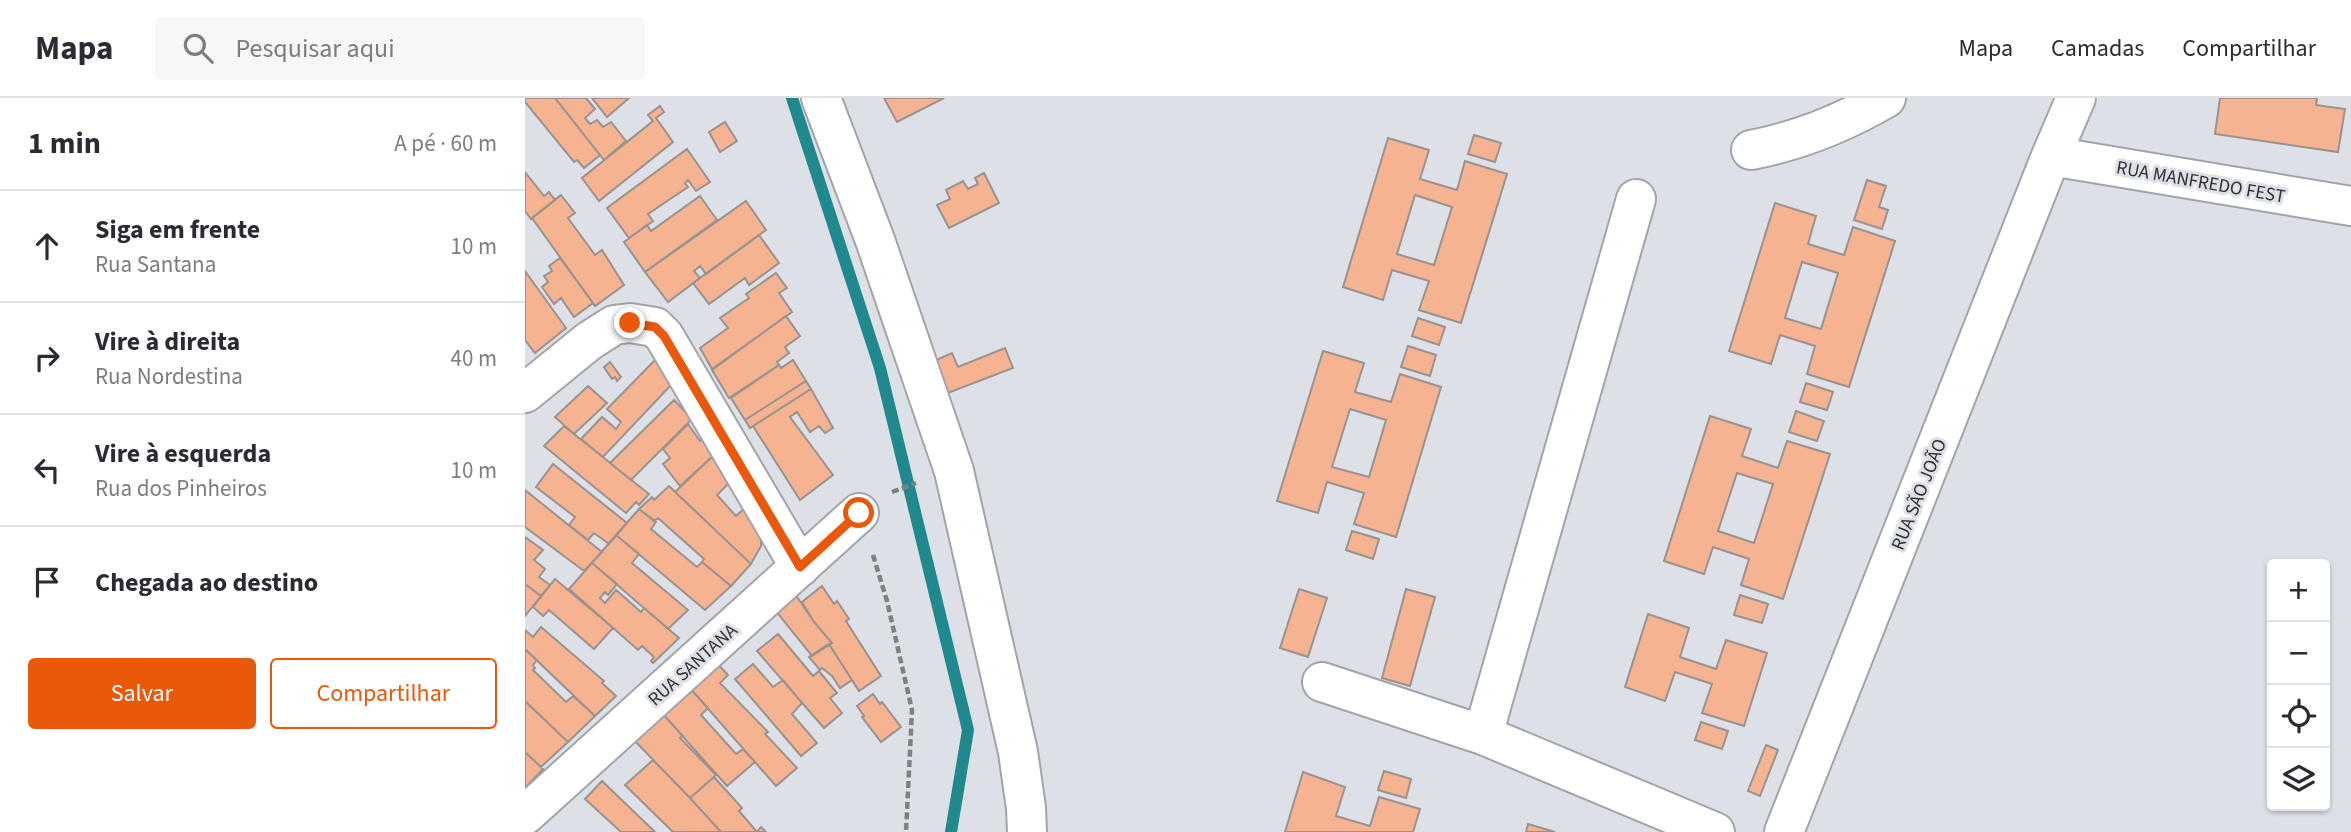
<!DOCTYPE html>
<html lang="pt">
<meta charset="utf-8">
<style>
:root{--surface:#fff;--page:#f7f7f7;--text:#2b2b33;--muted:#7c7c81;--line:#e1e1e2;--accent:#ea580c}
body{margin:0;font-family:"Source Sans 3",sans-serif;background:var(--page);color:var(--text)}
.controls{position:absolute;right:21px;bottom:21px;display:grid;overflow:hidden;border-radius:7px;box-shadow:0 2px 5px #0004}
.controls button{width:63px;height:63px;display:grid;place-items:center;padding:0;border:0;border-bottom:2px solid var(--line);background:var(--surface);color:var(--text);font:35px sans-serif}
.stop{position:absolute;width:21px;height:21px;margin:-16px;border:5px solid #ea580c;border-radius:50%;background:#fff}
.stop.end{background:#ea580c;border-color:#fff;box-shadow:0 2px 7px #0008}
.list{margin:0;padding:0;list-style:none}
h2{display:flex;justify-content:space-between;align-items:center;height:91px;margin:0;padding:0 28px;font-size:30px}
h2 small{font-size:23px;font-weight:400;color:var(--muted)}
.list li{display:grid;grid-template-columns:46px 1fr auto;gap:21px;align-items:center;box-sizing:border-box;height:112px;padding:0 28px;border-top:2px solid var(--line)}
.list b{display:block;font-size:26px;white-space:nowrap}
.list p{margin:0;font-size:23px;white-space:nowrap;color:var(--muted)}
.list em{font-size:23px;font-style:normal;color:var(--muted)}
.actions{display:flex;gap:14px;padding:21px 28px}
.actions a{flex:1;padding:16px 0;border:2px solid var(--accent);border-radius:7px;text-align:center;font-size:24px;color:var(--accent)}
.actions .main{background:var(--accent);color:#fff}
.icon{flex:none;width:38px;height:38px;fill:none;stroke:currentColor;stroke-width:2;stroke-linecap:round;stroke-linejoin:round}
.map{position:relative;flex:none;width:1826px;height:734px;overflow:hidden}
header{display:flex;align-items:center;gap:42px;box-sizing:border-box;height:98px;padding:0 35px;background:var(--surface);border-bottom:2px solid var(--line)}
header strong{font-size:33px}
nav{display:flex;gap:38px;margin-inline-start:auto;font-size:24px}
.search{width:490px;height:63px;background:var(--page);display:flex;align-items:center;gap:18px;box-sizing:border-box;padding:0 24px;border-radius:7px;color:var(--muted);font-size:26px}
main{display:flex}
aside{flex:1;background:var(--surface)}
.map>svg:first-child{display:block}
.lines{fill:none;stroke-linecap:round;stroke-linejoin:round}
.stream{stroke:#20898d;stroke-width:12}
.building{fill:#f5b391;stroke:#99928f;stroke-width:2;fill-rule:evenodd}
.minor-casing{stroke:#a1a5aa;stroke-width:42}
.path{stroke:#7e8084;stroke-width:4.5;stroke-dasharray:7 3.5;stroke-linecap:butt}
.minor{stroke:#fff;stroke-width:38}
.route{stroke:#ea580c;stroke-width:9}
.labels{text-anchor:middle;stroke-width:6;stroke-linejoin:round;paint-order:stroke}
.street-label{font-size:19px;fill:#2f3032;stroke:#dde1e7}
</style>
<header>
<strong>Mapa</strong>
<div class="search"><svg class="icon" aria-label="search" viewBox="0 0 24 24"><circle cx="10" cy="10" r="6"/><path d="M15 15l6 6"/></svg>Pesquisar aqui</div>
<nav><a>Mapa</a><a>Camadas</a><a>Compartilhar</a></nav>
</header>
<main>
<aside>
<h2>1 min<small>A pé · 60 m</small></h2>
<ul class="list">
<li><svg class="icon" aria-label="ahead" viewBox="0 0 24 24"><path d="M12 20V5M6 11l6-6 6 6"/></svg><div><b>Siga em frente</b><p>Rua Santana</p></div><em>10 m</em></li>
<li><svg class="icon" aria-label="right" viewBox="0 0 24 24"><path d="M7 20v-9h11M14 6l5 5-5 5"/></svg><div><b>Vire à direita</b><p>Rua Nordestina</p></div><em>40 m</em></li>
<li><svg class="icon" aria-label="left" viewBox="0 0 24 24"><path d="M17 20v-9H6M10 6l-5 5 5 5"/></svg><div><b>Vire à esquerda</b><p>Rua dos Pinheiros</p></div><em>10 m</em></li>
<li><svg class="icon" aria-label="arrive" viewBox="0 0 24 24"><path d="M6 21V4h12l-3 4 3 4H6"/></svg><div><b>Chegada ao destino</b></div></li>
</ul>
<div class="actions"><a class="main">Salvar</a><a>Compartilhar</a></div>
</aside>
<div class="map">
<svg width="1826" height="734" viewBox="0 0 1826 734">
<rect width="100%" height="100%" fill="#dde1e7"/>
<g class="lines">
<path class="stream" d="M 267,0 L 355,270 L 443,632 L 426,734"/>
</g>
<path class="building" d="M 0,0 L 30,0 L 75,57 L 59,70 L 52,62 L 49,64 L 0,4 Z
M 30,0 L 61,0 L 70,11 L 60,20 L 65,26 L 72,22 L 78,29 L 86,24 L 101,43 L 79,62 Z
M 67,0 L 104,0 L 82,19 Z
M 359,0 L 419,0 L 372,24 Z
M 1695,0 L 1792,0 L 1791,7 L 1820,11 L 1813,54 L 1690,36 Z
M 135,8 L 139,14 L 131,20 L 148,44 L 74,103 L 57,80 L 128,23 L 123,17 Z
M 200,24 L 212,43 L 195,54 L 184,34 Z
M 949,37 L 976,45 L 970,64 L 943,56 Z
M 863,40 L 904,52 L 895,81 L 932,92 L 940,63 L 982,76 L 936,225 L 894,212 L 904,183 L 867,172 L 858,202 L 818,189 ZM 890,97 L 927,109 L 909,167 L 872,156 Z
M 162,51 L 185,84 L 171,93 L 163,82 L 160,85 L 163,89 L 123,116 L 128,123 L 104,140 L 82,110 Z
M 0,74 L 19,98 L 24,94 L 30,102 L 6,121 L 0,113 Z
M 459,75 L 474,105 L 424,130 L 412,107 L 425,101 L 421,92 L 438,83 L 443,91 L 453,86 L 450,80 Z
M 1342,82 L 1361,88 L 1354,109 L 1363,112 L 1357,131 L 1329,122 Z
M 36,97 L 50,115 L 43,120 L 70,157 L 77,152 L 99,187 L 70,208 L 7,120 Z
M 175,98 L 192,122 L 120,174 L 99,144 L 122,127 L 126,133 Z
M 221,103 L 241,132 L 181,176 L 175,168 L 169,173 L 175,180 L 143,204 L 120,174 Z
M 1250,105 L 1291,118 L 1283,146 L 1319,157 L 1328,129 L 1370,143 L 1324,289 L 1282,276 L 1290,248 L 1255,237 L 1246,266 L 1204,253 ZM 1277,164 L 1313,175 L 1296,231 L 1260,220 Z
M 234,137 L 254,165 L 224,187 L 220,180 L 184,206 L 168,185 Z
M 35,160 L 68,205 L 49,219 L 36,200 L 29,206 L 17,189 L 23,184 L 19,178 L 27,173 L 24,168 Z
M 0,173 L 41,230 L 10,255 L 0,242 Z
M 251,175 L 262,190 L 254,195 L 267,214 L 187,271 L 175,250 L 203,230 L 195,220 L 224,200 L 221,196 Z
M 261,218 L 275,238 L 260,249 L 264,255 L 252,264 L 254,267 L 204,300 L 187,272 Z
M 893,220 L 920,229 L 914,247 L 887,238 Z
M 883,248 L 911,257 L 905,278 L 876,269 Z
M 480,250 L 488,270 L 415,298 L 402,266 L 427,255 L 433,269 Z
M 798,253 L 839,265 L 830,294 L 866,304 L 875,276 L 916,289 L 871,439 L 829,426 L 839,395 L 802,384 L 793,415 L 752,403 ZM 825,311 L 861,322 L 844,379 L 807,369 Z
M 132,260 L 146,287 L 78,359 L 56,341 L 77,319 L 91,331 L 96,324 L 82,311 Z
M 268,262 L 281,283 L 220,322 L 206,300 L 254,267 L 256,270 Z
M 85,264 L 96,279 L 92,283 L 90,279 L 87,281 L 79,269 Z
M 281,283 L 286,291 L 225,330 L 220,322 Z
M 1281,285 L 1308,294 L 1302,312 L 1275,304 Z
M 63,288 L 82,305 L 49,336 L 30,319 Z
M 286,291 L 308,330 L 300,335 L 294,328 L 285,334 L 272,314 L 265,319 L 308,377 L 275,402 L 228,328 Z
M 149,302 L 167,321 L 106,382 L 85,365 Z
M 1271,313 L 1299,323 L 1292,343 L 1264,334 Z
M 1185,318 L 1226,331 L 1217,358 L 1253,370 L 1262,343 L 1305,356 L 1258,501 L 1216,487 L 1224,461 L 1188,449 L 1179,476 L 1139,463 ZM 1212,375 L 1248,386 L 1229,445 L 1193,433 Z
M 163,326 L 175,343 L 181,338 L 188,358 L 155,388 L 138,366 L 145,360 L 138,351 Z
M 39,328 L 124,396 L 114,407 L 111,404 L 101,415 L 19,348 Z
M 188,358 L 204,385 L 192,397 L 211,418 L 222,408 L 236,439 L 236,448 L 226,466 L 150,394 Z
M 28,366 L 102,425 L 84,446 L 69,435 L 63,442 L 44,427 L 50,419 L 11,389 Z
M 144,388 L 226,466 L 206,488 L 177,464 L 179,461 L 133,420 L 129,423 L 114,411 L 127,399 L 129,402 Z
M 0,392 L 77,454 L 59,473 L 0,429 Z
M 114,411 L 131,424 L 126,431 L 172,469 L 177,464 L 206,488 L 180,512 L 91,437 Z
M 827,433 L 854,441 L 848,461 L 821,452 Z
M 91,437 L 114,456 L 107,465 L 163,512 L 143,531 L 67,465 Z
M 0,439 L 18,452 L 9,462 L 20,471 L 14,479 L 25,487 L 16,498 L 0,486 Z
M 67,465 L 92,486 L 83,497 L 80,494 L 75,500 L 80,505 L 91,492 L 116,514 L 119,510 L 154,540 L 128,565 L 126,563 L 129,559 L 117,548 L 113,552 L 44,491 Z
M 30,481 L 88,530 L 69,551 L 24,512 L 18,518 L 8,509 Z
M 0,486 L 16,498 L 0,518 Z
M 264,487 L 289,524 L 307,545 L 287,558 L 254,517 L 246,503 Z
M 297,488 L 309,506 L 312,503 L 324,521 L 321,523 L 356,578 L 334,593 L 304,546 L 307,545 L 289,524 L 277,504 Z
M 774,491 L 802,500 L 783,559 L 755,550 Z
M 881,491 L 910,499 L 885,588 L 857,580 Z
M 1215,497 L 1243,506 L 1237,525 L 1209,517 Z
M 1123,516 L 1164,530 L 1155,559 L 1191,571 L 1201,542 L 1242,555 L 1219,628 L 1177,615 L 1187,586 L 1150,574 L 1140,603 L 1100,589 Z
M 16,529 L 79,583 L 77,585 L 91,598 L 70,618 L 0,551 L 0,532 L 8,539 Z
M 253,536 L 288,578 L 294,573 L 312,595 L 305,600 L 317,615 L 299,630 L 232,553 Z
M 304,546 L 327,582 L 315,590 L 307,578 L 297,570 L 295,572 L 284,559 Z
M 0,551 L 12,562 L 8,567 L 10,570 L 8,572 L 41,604 L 48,598 L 70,618 L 43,644 L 0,603 Z
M 189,562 L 203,577 L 195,585 L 243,634 L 240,636 L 272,670 L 251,688 L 163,588 Z
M 228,566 L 248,589 L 258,582 L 277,605 L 267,616 L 292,645 L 276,658 L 210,581 Z
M 163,588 L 183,610 L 176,617 L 211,656 L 218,651 L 230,664 L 202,688 L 136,614 Z
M 348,596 L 355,606 L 357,604 L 376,629 L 356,644 L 337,619 L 339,618 L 332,608 Z
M 0,603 L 43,644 L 16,669 L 0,654 Z
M 136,614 L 158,638 L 155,640 L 191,677 L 165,700 L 107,640 Z
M 1176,624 L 1203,633 L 1197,651 L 1170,642 Z
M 1241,647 L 1253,652 L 1235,698 L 1223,693 Z
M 0,654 L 18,671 L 0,690 Z
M 128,662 L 165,700 L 196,734 L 148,734 L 100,687 Z
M 859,673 L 886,681 L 881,700 L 853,692 Z
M 778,674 L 820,689 L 811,718 L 845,728 L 854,699 L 895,711 L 888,734 L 760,734 Z
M 189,679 L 217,710 L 214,713 L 232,734 L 236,729 L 241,734 L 196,734 L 165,700 Z
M 77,683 L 130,734 L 96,734 L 60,701 Z
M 1003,726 L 1030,734 L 1001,734 Z"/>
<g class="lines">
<g class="minor-casing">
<path id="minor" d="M 296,0 L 350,142 L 429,373 L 493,654 L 501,710 L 502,734
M 1226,52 C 1273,43 1320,24 1361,0
M 1526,58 L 1826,108
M 0,295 L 64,243 L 89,227 L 105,225 L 130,229 L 139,238 L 275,469
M 797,584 L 958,637 L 1190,734
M 958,637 L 1111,101
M 0,717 L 334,415
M 1259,734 L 1526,58 L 1551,0"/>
</g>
<path class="path" d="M 367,394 L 391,385
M 348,457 L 362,503 L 387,612 L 381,734"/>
<use href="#minor" class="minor"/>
</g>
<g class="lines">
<path class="route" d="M 105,225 L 130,229 L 139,238 L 275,469 L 334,415"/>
</g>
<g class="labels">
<g class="street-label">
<text transform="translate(1676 83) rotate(10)" y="7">RUA MANFREDO FEST</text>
<text transform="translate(1393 396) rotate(-68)" y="7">RUA SÃO JOÃO</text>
<text transform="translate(167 566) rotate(-42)" y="7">RUA SANTANA</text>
</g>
</g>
</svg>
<div class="controls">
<button>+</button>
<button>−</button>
<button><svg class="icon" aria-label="locate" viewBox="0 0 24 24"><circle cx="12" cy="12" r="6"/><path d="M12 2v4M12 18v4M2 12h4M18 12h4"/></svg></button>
<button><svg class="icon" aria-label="layers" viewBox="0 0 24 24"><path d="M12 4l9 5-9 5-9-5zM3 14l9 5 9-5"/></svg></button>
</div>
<div class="stop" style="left:334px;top:415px"></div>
<div class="stop end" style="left:105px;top:225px"></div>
</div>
</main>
